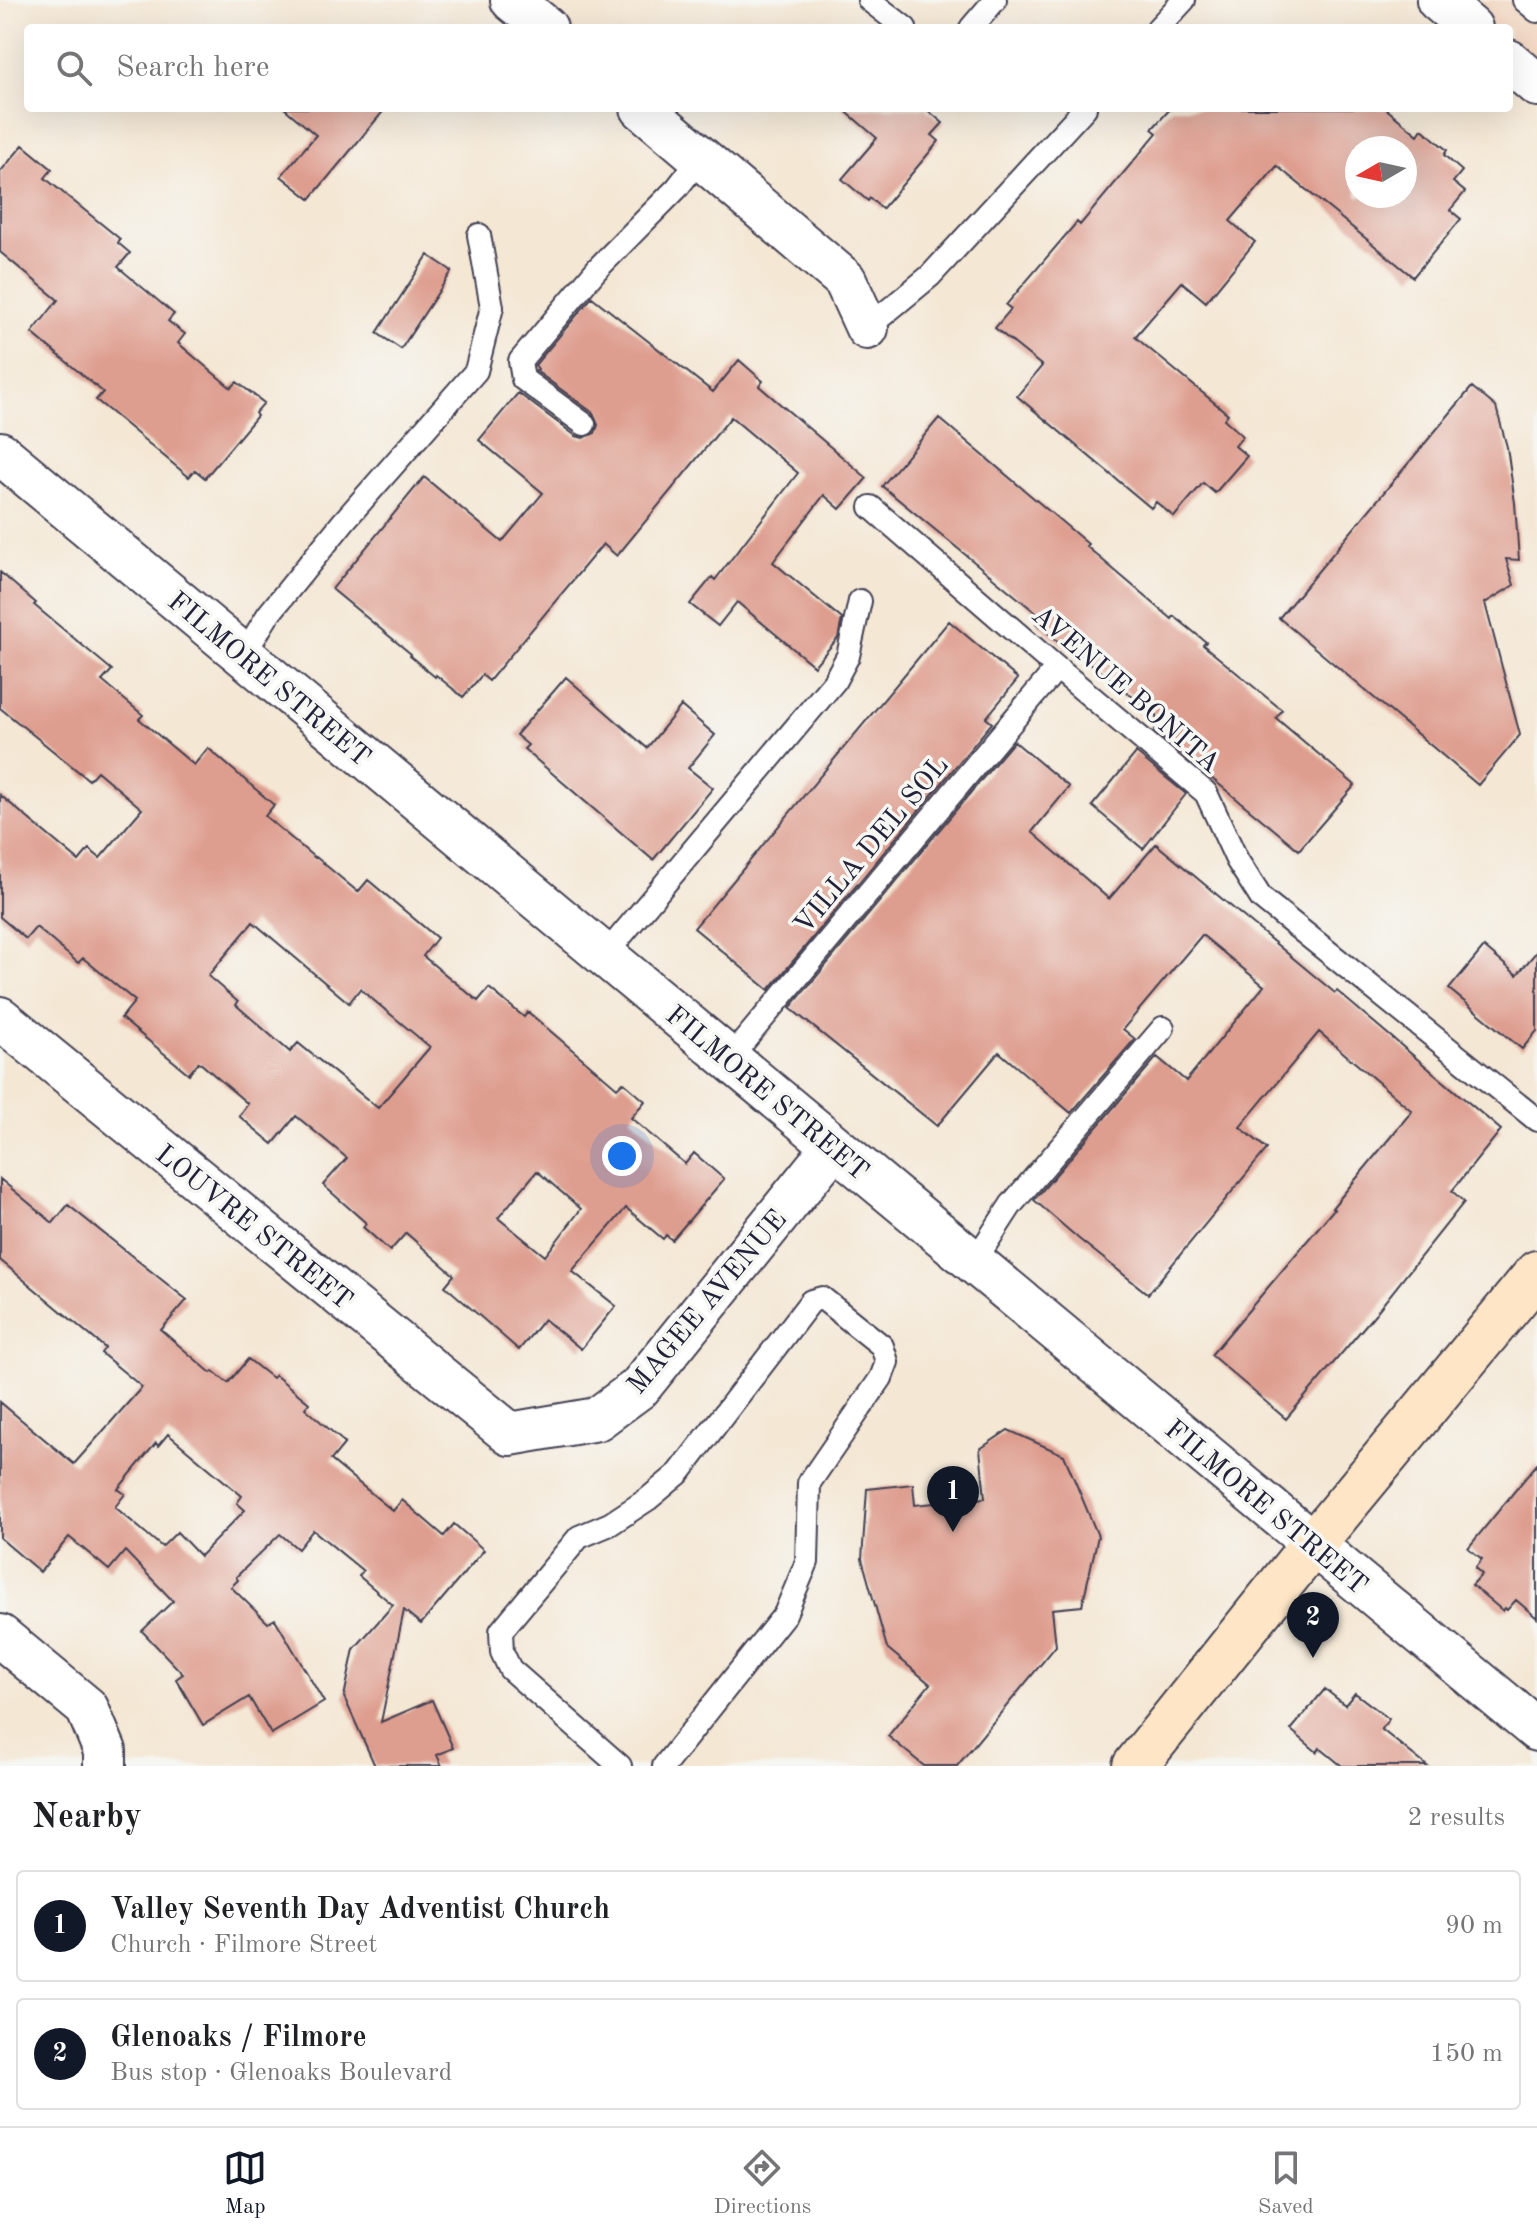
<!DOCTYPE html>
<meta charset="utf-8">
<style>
:root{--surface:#fff;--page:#f6f6f6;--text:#202124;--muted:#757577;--line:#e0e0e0;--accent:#111827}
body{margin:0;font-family:"Old Standard TT",serif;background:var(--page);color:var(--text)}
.compass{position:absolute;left:1345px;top:136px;width:72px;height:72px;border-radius:50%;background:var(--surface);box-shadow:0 8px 32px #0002;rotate:261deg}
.you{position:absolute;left:622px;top:1156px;width:28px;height:28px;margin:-20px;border:6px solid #fff;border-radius:50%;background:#1a73e8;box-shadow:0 0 0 12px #1a73e833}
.badge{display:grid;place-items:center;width:52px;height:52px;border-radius:50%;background:var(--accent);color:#fff;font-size:26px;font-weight:700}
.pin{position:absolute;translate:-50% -66px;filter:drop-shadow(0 2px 4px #0008)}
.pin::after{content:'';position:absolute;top:42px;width:28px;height:24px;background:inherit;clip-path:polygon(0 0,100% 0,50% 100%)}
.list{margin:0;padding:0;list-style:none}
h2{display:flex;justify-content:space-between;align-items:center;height:104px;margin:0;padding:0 32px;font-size:34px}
h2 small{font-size:26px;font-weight:400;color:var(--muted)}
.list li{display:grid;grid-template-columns:52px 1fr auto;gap:24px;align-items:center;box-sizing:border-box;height:112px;margin:0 16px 16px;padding:0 16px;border:2px solid var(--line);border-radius:8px}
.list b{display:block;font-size:30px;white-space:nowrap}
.list p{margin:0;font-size:26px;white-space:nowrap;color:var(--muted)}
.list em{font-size:26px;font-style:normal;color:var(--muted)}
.icon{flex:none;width:44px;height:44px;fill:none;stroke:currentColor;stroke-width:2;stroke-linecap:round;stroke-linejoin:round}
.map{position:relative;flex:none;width:1537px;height:1766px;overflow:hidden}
.search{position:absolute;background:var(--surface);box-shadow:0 8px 32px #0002;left:24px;right:24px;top:24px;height:88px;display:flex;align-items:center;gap:20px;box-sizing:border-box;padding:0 28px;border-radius:8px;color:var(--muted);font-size:30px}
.sheet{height:360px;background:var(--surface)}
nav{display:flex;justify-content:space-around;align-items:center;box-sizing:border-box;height:112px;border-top:2px solid var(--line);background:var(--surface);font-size:22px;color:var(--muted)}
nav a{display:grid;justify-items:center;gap:4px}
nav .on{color:var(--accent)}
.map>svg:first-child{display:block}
.built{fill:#f2d4be}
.building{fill:#de9e8f;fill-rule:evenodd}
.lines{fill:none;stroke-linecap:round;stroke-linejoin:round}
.lane-casing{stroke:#424052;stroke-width:26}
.street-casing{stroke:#424052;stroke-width:46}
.secondary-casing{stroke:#424052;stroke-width:48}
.lane{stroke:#fff;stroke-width:22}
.street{stroke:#fff;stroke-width:42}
.secondary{stroke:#fde5c5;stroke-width:44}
.labels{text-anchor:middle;stroke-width:7;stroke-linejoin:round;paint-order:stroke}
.street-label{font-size:28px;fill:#22223b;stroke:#f6f6f2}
</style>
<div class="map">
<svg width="1537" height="1766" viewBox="0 0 1537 1766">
<rect width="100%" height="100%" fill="#f6f6f2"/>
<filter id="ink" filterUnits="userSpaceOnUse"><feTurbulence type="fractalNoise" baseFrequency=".0125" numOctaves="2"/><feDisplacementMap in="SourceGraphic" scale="16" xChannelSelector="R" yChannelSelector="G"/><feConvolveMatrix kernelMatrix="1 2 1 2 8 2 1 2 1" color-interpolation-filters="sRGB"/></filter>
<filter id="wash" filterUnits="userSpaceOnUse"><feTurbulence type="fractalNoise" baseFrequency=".006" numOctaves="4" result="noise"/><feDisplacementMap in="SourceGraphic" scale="32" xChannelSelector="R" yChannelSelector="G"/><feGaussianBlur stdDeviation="1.8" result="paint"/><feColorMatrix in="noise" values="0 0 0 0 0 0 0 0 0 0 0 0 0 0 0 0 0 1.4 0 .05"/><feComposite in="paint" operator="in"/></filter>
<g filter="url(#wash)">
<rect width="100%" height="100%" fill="#f4e7d4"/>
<path class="built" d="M 1449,0 L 1537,0 L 1537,73 L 1509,50 L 1509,28 L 1483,28 Z"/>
<g id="blocks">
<path class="building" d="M 284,108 L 386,108 L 310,199 L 281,176 L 316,135 Z
M 842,108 L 925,108 L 943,123 L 932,135 L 939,141 L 882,209 L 870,198 L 868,201 L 842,179 L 877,138 Z
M 1171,108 L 1385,108 L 1418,135 L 1422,129 L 1447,150 L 1444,155 L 1462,171 L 1453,182 L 1465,192 L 1450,210 L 1461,219 L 1413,277 L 1277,166 L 1230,221 L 1255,242 L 1206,302 L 1182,282 L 1135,337 L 1228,414 L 1224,419 L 1243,436 L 1235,446 L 1247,456 L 1215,493 L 1203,483 L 1174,517 L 1156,502 L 1151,508 L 1017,396 L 1042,366 L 995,328 L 1011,309 L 1006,305 L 1077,222 L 1080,225 L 1157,133 L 1152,129 ZM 1357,148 L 1405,148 L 1405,196 L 1357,196 Z
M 23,145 L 52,169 L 45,178 L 120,239 L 118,243 L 130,253 L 118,267 L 174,314 L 168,321 L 185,334 L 178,343 L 231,388 L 237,382 L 264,403 L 255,413 L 257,416 L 205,478 L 195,470 L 189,477 L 123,422 L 96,400 L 103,392 L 32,333 L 58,300 L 0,252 L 0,172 Z
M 428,255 L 452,271 L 401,349 L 377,333 Z
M 592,297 L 713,392 L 739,360 L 763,381 L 759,386 L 867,478 L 840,509 L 824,495 L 773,562 L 842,619 L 838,638 L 814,666 L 737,602 L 718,626 L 690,604 L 712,577 L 715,580 L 798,473 L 731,417 L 617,556 L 603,544 L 489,681 L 482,675 L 463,697 L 436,675 L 435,677 L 410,656 L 411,654 L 332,589 L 424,477 L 502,542 L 543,493 L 479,440 L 518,393 L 576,436 L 583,438 L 595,433 L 598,425 L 593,413 L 536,371 L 538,369 L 535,365 Z
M 1472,387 L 1496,407 L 1507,447 L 1515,503 L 1519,560 L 1506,559 L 1514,585 L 1485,603 L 1520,735 L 1478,785 L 1279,618 Z
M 939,418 L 1062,522 L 1088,544 L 1086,546 L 1172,619 L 1174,616 L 1206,642 L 1203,645 L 1282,710 L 1276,718 L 1355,785 L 1299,850 L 1154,731 L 1162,723 L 1156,718 L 1157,716 L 1069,646 L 1067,649 L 1036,623 L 1041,617 L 882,486 Z
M 0,572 L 36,603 L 34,605 L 112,670 L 102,681 L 143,715 L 139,719 L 194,765 L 208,748 L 274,805 L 265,816 L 315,858 L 316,857 L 358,892 L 368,880 L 437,938 L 423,956 L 478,1001 L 489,988 L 524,1017 L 528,1012 L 617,1088 L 623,1082 L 645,1101 L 631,1118 L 685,1164 L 694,1153 L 724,1179 L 672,1240 L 666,1235 L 663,1239 L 626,1208 L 572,1271 L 616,1306 L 581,1349 L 544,1319 L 519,1350 L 445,1286 L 454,1275 L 406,1233 L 390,1251 L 363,1227 L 366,1223 L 323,1185 L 347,1158 L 296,1116 L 273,1144 L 239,1116 L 248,1104 L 199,1062 L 189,1074 L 121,1018 L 135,1001 L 83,958 L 78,963 L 36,927 L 26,939 L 0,917 L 0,795 L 79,861 L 89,849 L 100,858 L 142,809 L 97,771 L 89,780 L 0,708 ZM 253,922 L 349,1003 L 360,989 L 430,1047 L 378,1108 L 298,1043 L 290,1052 L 236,1005 L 238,1002 L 208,976 ZM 537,1171 L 581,1209 L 545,1256 L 498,1218 Z
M 949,621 L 1018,679 L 986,718 L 992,723 L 769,990 L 694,928 Z
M 566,677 L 647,748 L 681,706 L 715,735 L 688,768 L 713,788 L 653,860 L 524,749 L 528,745 L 516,735 Z
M 1014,741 L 1069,787 L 1032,832 L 1109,899 L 1156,844 L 1335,993 L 1337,991 L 1501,1130 L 1452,1191 L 1464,1202 L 1375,1314 L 1286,1419 L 1211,1355 L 1334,1209 L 1332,1208 L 1412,1111 L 1319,1032 L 1240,1127 L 1267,1149 L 1148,1294 L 1079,1239 L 1034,1200 L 1157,1057 L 1186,1081 L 1264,986 L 1202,935 L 1123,1029 L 1135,1039 L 1071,1113 L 999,1052 L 937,1126 L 790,1008 Z
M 1136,753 L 1186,794 L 1143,849 L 1092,806 Z
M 1484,947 L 1517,975 L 1537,951 L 1537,1031 L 1522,1049 L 1449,989 Z
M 0,1179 L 53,1223 L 68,1205 L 187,1300 L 161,1330 L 211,1373 L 213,1371 L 228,1383 L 248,1359 L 272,1378 L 275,1375 L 309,1403 L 305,1408 L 345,1443 L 331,1460 L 393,1511 L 402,1500 L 444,1536 L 454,1524 L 484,1550 L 421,1624 L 404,1610 L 381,1722 L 432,1700 L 453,1748 L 437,1755 L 442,1766 L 375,1766 L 344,1697 L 354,1649 L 393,1605 L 359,1576 L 363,1571 L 313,1530 L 298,1549 L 280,1534 L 236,1577 L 238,1580 L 231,1587 L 268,1623 L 275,1619 L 324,1702 L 271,1734 L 249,1697 L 203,1725 L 176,1679 L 183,1674 L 142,1631 L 173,1601 L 125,1551 L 109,1570 L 69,1537 L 40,1572 L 0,1538 L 0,1402 L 74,1464 L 142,1387 L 101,1353 L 105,1348 L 0,1260 ZM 168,1434 L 242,1496 L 237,1503 L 245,1510 L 200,1556 L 177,1532 L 162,1547 L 115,1507 L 125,1494 L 118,1489 L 156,1443 L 158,1446 Z
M 1008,1430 L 1064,1455 L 1098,1536 L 1082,1606 L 1052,1609 L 1056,1646 L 957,1766 L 924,1766 L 888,1736 L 930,1684 L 887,1648 L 862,1559 L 867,1489 L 913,1484 L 915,1505 L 985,1498 L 980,1449 Z
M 1537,1464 L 1537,1618 L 1516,1600 L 1507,1610 L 1505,1608 L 1503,1611 L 1472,1585 L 1482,1574 L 1475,1568 L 1482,1559 L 1468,1548 Z
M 1325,1689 L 1345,1705 L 1355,1693 L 1389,1719 L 1381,1729 L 1427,1766 L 1342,1766 L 1320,1748 L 1317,1752 L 1291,1730 Z"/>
</g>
</g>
<g filter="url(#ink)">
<use href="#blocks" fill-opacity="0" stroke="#424052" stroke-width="2"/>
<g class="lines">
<g class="lane-casing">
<path id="lane" d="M 869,0 L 905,28
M 1524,0 L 1537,11
M 971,28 L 995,0
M 1158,28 L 1184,0
M 867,328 L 930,276 L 1085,108
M 584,424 L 523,379 L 520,361 L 597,269 L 677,188 L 701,157
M 871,507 L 1057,668 L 1206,793 L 1237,860 L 1261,898 L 1537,1120
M 243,656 L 268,615 L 344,521 L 476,371 L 492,307 L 479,235
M 605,955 L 834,682 L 848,656 L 860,601
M 729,1059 L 1057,668
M 974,1262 L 1011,1205 L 1163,1028
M 620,1766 L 510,1669 L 502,1652 L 501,1631 L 579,1537 L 610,1524 L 648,1499 L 679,1473 L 811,1301 L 822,1298 L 882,1346 L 887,1362 L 881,1378 L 809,1483 L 807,1562 L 785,1614 L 664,1766"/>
</g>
<g class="street-casing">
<path id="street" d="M 512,0 L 546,28
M 1438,0 L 1471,28
M 1509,61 L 1537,85
M 642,108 L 845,280 L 867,328
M 0,453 L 1537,1730
M 0,1018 L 510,1434 L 597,1419 L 639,1388 L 834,1146
M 0,1636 L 87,1708 L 105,1751 L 105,1766"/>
</g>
<g class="secondary-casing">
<path id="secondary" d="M 1135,1766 L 1313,1544 L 1537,1273"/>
</g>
<use href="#lane" class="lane"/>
<use href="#street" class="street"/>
<use href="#secondary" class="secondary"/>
</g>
</g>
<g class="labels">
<g class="street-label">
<text transform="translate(270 678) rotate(40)" y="10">FILMORE STREET</text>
<text transform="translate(1127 688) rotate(41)" y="10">AVENUE BONITA</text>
<text transform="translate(870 844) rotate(-50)" y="10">VILLA DEL SOL</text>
<text transform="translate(768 1092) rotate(40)" y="10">FILMORE STREET</text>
<text transform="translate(255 1226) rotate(39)" y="10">LOUVRE STREET</text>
<text transform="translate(706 1301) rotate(-50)" y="10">MAGEE AVENUE</text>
<text transform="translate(1267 1506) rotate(40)" y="10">FILMORE STREET</text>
</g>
</g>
</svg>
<svg class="compass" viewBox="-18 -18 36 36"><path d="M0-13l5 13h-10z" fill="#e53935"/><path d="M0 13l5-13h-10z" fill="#757577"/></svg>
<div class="you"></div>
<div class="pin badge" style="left:953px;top:1532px">1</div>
<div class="pin badge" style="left:1313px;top:1658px">2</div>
<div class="search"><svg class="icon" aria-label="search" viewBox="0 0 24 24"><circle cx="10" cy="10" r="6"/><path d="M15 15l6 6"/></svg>Search here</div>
</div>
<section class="sheet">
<h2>Nearby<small>2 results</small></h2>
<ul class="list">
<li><span class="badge">1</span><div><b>Valley Seventh Day Adventist Church</b><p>Church · Filmore Street</p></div><em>90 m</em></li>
<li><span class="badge">2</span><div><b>Glenoaks / Filmore</b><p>Bus stop · Glenoaks Boulevard</p></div><em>150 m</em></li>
</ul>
</section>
<nav>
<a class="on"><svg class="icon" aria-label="map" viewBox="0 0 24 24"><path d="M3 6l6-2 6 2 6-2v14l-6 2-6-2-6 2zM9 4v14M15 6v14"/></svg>Map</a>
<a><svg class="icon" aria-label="directions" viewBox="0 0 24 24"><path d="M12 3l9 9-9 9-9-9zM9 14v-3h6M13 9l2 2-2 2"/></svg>Directions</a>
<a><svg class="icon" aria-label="saved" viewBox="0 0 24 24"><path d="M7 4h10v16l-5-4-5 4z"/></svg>Saved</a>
</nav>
